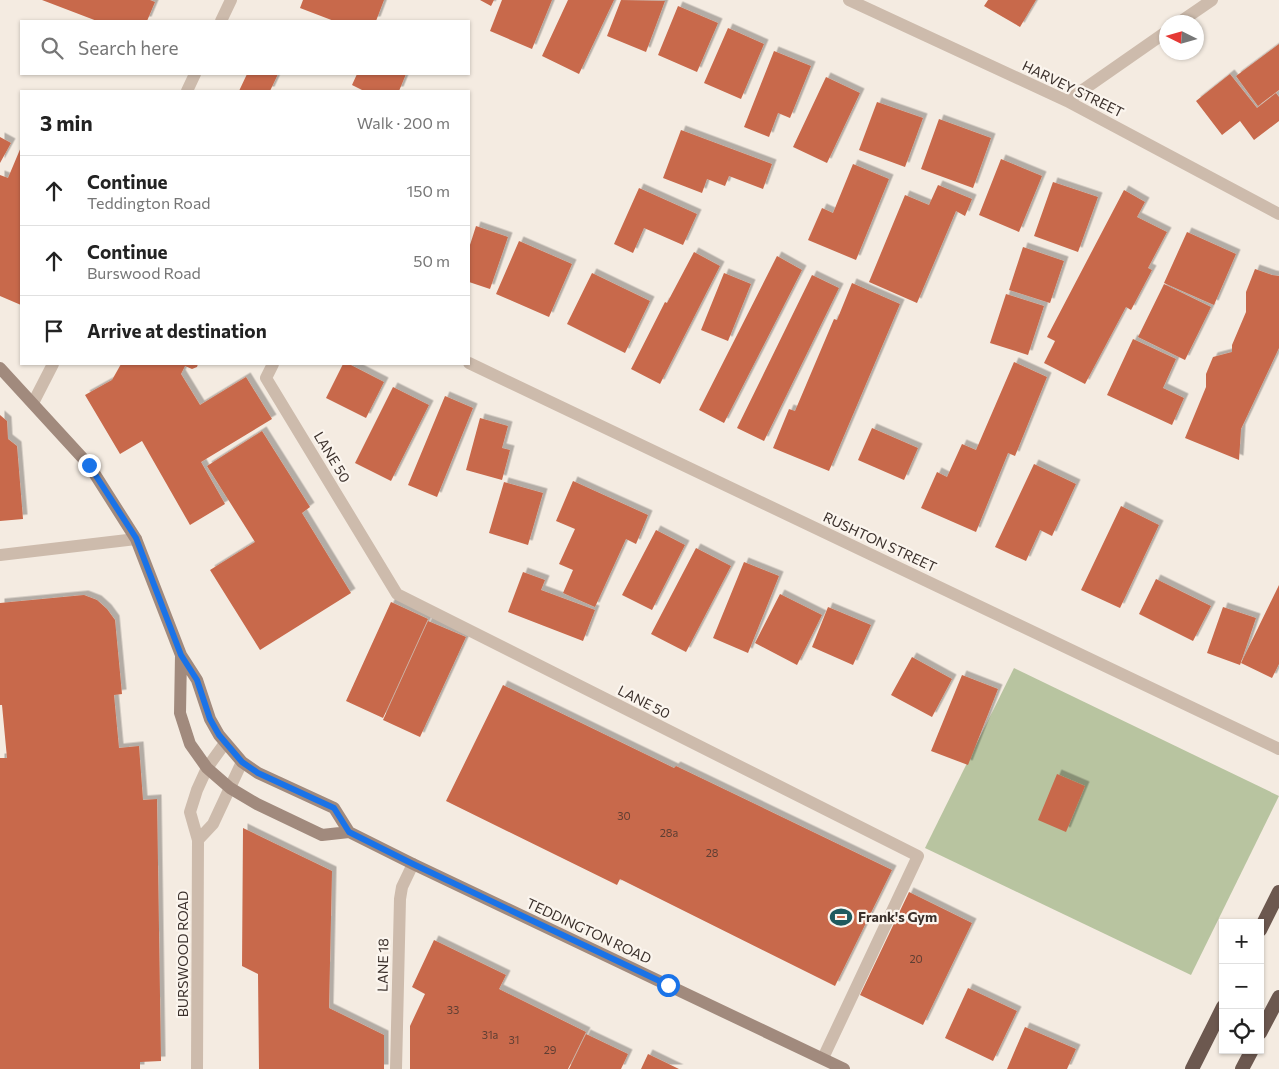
<!DOCTYPE html>
<meta charset="utf-8">
<style>
:root{--surface:#fff;--page:#f6f6f6;--text:#222;--muted:#767676;--line:#e0e0e0}
body{margin:0;font-family:Commissioner,sans-serif;background:var(--page);color:var(--text)}
.controls{position:absolute;right:15px;bottom:15px;display:grid;overflow:hidden;border-radius:0px;box-shadow:0 1px 4px #0004}
.controls button{width:45px;height:45px;display:grid;place-items:center;padding:0;border:0;border-bottom:1px solid var(--line);background:var(--surface);color:var(--text);font:25px sans-serif}
.compass{position:absolute;left:1159px;top:15px;width:45px;height:45px;border-radius:50%;background:var(--surface);box-shadow:0 1px 4px #0004;rotate:275deg}
.stop{position:absolute;width:15px;height:15px;margin:-11px;border:4px solid #1a73e8;border-radius:50%;background:#fff}
.stop.end{background:#1a73e8;border-color:#fff;box-shadow:0 1px 5px #0008}
.list{margin:0;padding:0;list-style:none}
h2{display:flex;justify-content:space-between;align-items:center;height:65px;margin:0;padding:0 20px;font-size:21px}
h2 small{font-size:16px;font-weight:400;color:var(--muted)}
.list li{display:grid;grid-template-columns:32px 1fr auto;gap:15px;align-items:center;box-sizing:border-box;height:70px;padding:0 20px;border-top:1px solid var(--line)}
.list b{display:block;font-size:19px;white-space:nowrap}
.list p{margin:0;font-size:16px;white-space:nowrap;color:var(--muted)}
.list em{font-size:16px;font-style:normal;color:var(--muted)}
.icon{flex:none;width:28px;height:28px;fill:none;stroke:currentColor;stroke-width:2;stroke-linecap:round;stroke-linejoin:round}
.map{position:relative;flex:none;width:1279px;height:1069px;overflow:hidden}
.search{position:absolute;background:var(--surface);box-shadow:0 1px 4px #0004;left:20px;top:20px;width:450px;height:55px;display:flex;align-items:center;gap:12px;box-sizing:border-box;padding:0 18px;border-radius:0px;color:var(--muted);font-size:19px}
.panel{position:absolute;background:var(--surface);box-shadow:0 1px 4px #0004;left:20px;top:90px;width:450px;height:275px;border-radius:0px}
.map>svg:first-child{display:block}
.green{fill:#b8c4a0}
.building{fill:#c8694b;filter:url(#shadow)}
.lines{fill:none;stroke-linecap:round;stroke-linejoin:round}
.service{stroke:#cdbbac;stroke-width:12}
.minor{stroke:#cdbbac;stroke-width:12}
.secondary{stroke:#a18a7d;stroke-width:12}
.trunk{stroke:#6c584f;stroke-width:14}
.route{stroke:#1a73e8;stroke-width:6}
.labels{text-anchor:middle;stroke-width:4.5;stroke-linejoin:round;paint-order:stroke}
.number-label{font-size:11px;fill:#5e3e33}
.street-label{font-size:14px;fill:#3b302b;stroke:#fbf5ee}
.poi-label{font-size:14px;font-weight:bold;fill:#3b302b;stroke:#fbf5ee;text-anchor:start}
</style>
<div class="map">
<svg width="1279" height="1069" viewBox="0 0 1279 1069">
<defs>
<filter id="shadow"><feDropShadow dx="4.5" dy="-4.5" stdDeviation="0" flood-color="#0004"/></filter>
</defs>
<rect width="100%" height="100%" fill="#f4ebe1"/>
<path class="green" d="M 1014,668 L 1279,796 L 1191,975 L 925,848 Z"/>
<path class="building" d="M 42,0 L 150,0 L 155,2 L 147,21 L 97,21 Z
M 303,0 L 384,0 L 376,21 L 334,21 L 300,8 Z
M 480,0 L 494,0 L 491,6 Z
M 502,0 L 552,0 L 532,49 L 490,31 Z
M 568,0 L 614,0 L 579,74 L 542,56 Z
M 621,0 L 665,1 L 646,52 L 607,36 Z
M 988,0 L 1036,0 L 1020,27 L 984,6 Z
M 678,6 L 718,23 L 697,72 L 658,55 Z
M 728,28 L 764,44 L 741,99 L 704,83 Z
M 1279,44 L 1279,90 L 1258,106 L 1236,76 Z
M 774,51 L 811,66 L 790,118 L 778,113 L 769,137 L 744,127 Z
M 247,74 L 278,74 L 270,91 L 239,91 Z
M 357,74 L 406,74 L 399,91 L 364,91 L 352,85 Z
M 1230,74 L 1257,108 L 1276,93 L 1279,97 L 1279,121 L 1254,140 L 1240,121 L 1222,135 L 1196,101 Z
M 826,77 L 860,93 L 827,163 L 793,147 Z
M 877,102 L 923,118 L 905,167 L 859,150 Z
M 939,119 L 991,138 L 973,188 L 921,169 Z
M 681,130 L 772,164 L 763,189 L 729,176 L 725,186 L 707,179 L 702,193 L 663,178 Z
M 0,137 L 11,143 L 0,163 Z
M 21,147 L 21,305 L 0,296 L 0,175 L 8,178 Z
M 1001,159 L 1042,176 L 1019,232 L 979,215 Z
M 853,164 L 889,179 L 856,260 L 808,240 L 822,208 L 833,213 Z
M 1053,182 L 1098,197 L 1078,252 L 1034,236 Z
M 938,185 L 972,199 L 965,216 L 956,211 L 917,303 L 869,282 L 905,195 L 929,205 Z
M 639,188 L 697,214 L 683,245 L 644,228 L 633,253 L 614,244 Z
M 1124,190 L 1145,202 L 1137,217 L 1167,232 L 1148,268 L 1152,270 L 1131,310 L 1126,307 L 1085,384 L 1044,363 L 1055,341 L 1047,337 Z
M 476,226 L 508,237 L 490,289 L 469,282 L 469,248 Z
M 1187,232 L 1236,254 L 1214,305 L 1164,283 Z
M 519,241 L 572,264 L 549,317 L 496,294 Z
M 1023,247 L 1064,261 L 1050,303 L 1009,290 Z
M 694,252 L 720,266 L 660,384 L 631,369 L 665,302 L 667,303 Z
M 777,256 L 802,270 L 724,423 L 699,410 Z
M 1255,269 L 1272,275 L 1279,276 L 1279,348 L 1241,429 L 1239,460 L 1185,438 L 1206,387 L 1206,374 L 1213,357 L 1232,352 L 1232,345 L 1246,312 L 1246,292 Z
M 592,273 L 650,301 L 625,353 L 567,324 Z
M 724,273 L 751,284 L 728,341 L 701,330 Z
M 812,275 L 839,288 L 764,441 L 737,428 Z
M 852,283 L 900,304 L 829,471 L 773,448 L 789,409 L 795,411 L 834,319 L 837,320 Z
M 1164,284 L 1211,307 L 1185,360 L 1138,337 Z
M 1006,294 L 1044,306 L 1028,355 L 990,343 Z
M 1133,339 L 1176,359 L 1163,388 L 1184,398 L 1172,425 L 1107,395 Z
M 1014,362 L 1047,377 L 1015,456 L 1008,453 L 976,532 L 921,508 L 937,472 L 947,477 L 962,444 L 976,450 Z
M 121,364 L 198,364 L 197,367 L 192,369 L 185,366 L 181,374 L 200,405 L 246,377 L 272,419 L 201,462 L 225,504 L 190,525 L 142,441 L 120,454 L 85,395 L 112,380 Z
M 343,364 L 349,364 L 384,382 L 366,418 L 326,398 Z
M 393,387 L 429,405 L 391,481 L 355,463 Z
M 445,396 L 473,408 L 437,497 L 408,485 Z
M 0,415 L 7,421 L 8,439 L 17,446 L 23,519 L 0,521 Z
M 480,418 L 508,426 L 502,448 L 510,450 L 502,480 L 466,470 Z
M 872,428 L 918,448 L 904,480 L 858,460 Z
M 262,431 L 310,507 L 302,513 L 351,593 L 260,650 L 210,570 L 255,542 L 207,466 Z
M 1034,464 L 1076,484 L 1052,536 L 1040,530 L 1026,561 L 995,547 Z
M 573,481 L 648,515 L 636,544 L 626,539 L 595,607 L 563,593 L 573,570 L 559,564 L 575,529 L 556,521 Z
M 504,482 L 543,493 L 528,545 L 489,533 Z
M 1121,506 L 1159,525 L 1120,608 L 1081,590 Z
M 656,530 L 685,545 L 652,610 L 622,595 Z
M 696,548 L 731,566 L 686,652 L 651,634 Z
M 744,562 L 779,576 L 748,653 L 713,638 Z
M 523,572 L 545,580 L 541,590 L 595,610 L 583,641 L 508,612 Z
M 1156,579 L 1211,606 L 1193,641 L 1139,614 Z
M 1279,585 L 1279,664 L 1272,678 L 1241,663 Z
M 780,594 L 822,615 L 797,665 L 755,643 Z
M 84,595 L 97,600 L 107,609 L 115,620 L 122,694 L 114,695 L 119,748 L 139,746 L 143,800 L 157,799 L 161,1061 L 140,1062 L 140,1069 L 0,1069 L 0,758 L 7,758 L 2,705 L 0,705 L 0,603 Z
M 391,602 L 428,619 L 383,718 L 346,701 Z
M 828,607 L 871,625 L 853,665 L 812,647 Z
M 1223,607 L 1256,618 L 1240,665 L 1207,653 Z
M 428,621 L 466,637 L 420,737 L 383,720 Z
M 912,657 L 952,679 L 932,717 L 891,695 Z
M 962,675 L 998,689 L 968,765 L 931,751 Z
M 503,685 L 674,768 L 676,766 L 892,870 L 835,986 L 620,879 L 617,885 L 446,801 Z
M 1057,774 L 1085,786 L 1066,832 L 1038,820 Z
M 243,828 L 332,871 L 329,1008 L 384,1035 L 384,1069 L 259,1069 L 258,974 L 242,966 Z
M 909,892 L 972,923 L 923,1025 L 860,995 Z
M 434,940 L 506,975 L 499,989 L 586,1032 L 568,1069 L 410,1069 L 410,1026 L 425,994 L 412,987 Z
M 968,988 L 1017,1011 L 993,1061 L 945,1038 Z
M 1025,1027 L 1076,1049 L 1067,1069 L 1007,1069 Z
M 586,1034 L 628,1054 L 621,1069 L 569,1069 Z
M 648,1054 L 679,1069 L 641,1069 Z"/>
<g class="lines">
<path class="service" d="M 273,364 L 266,378 L 397,594 L 918,856 L 823,1058
M 396,1069 L 400,899 L 402,887 L 413,864"/>
<path class="minor" d="M 849,0 L 1067,101 L 1279,214
M 221,21 L 231,0
M 1180,22 L 1212,0
M 187,91 L 195,74
M 1067,101 L 1166,32
M 469,363 L 1279,749
M 33,403 L 53,364
M 0,555 L 136,539
M 198,840 L 213,824 L 242,762
M 197,1069 L 198,840 L 190,812 L 197,790 L 207,768 L 225,743"/>
<path class="secondary" d="M 0,368 L 89,465 L 136,539 L 181,655 L 180,713 L 190,744 L 207,768 L 230,788 L 257,804 L 322,835 L 349,832
M 181,655 L 197,680 L 210,719 L 219,735 L 242,762 L 258,773 L 334,808 L 349,832 L 413,864 L 844,1069"/>
<path class="trunk" d="M 1260,930 L 1279,892
M 1260,1033 L 1279,997
M 1192,1069 L 1223,1007
M 1242,1069 L 1252,1050"/>
</g>
<g class="lines">
<path class="route" d="M 89,465 L 136,538 L 181,655 L 197,680 L 210,719 L 219,735 L 242,762 L 258,773 L 334,808 L 349,832 L 413,864 L 668,985"/>
</g>
<defs>
<g id="stadium-bare" transform="scale(1.725)"><path d="M0-5a6.5 5 0 1 0 0 10a6.5 5 0 1 0 0-10ZM-3.5-1.8h7v3.6h-7Z" fill="#1f5a5e" stroke="#fbf5ee" stroke-width="2.5" paint-order="stroke"/></g>
</defs>
<g fill-rule="evenodd">
<use href="#stadium-bare" x="841" y="917"/>
</g>
<g class="labels">
<g class="number-label">
<text x="624" y="820">30</text>
<text x="669" y="837">28a</text>
<text x="712" y="857">28</text>
<text x="916" y="963">20</text>
<text x="453" y="1014">33</text>
<text x="490" y="1039">31a</text>
<text x="514" y="1044">31</text>
<text x="550" y="1054">29</text>
</g>
<g class="street-label">
<text transform="translate(1073 89) rotate(26)" y="5">HARVEY STREET</text>
<text transform="translate(332 457) rotate(59)" y="5">LANE 50</text>
<text transform="translate(880 542) rotate(25)" y="5">RUSHTON STREET</text>
<text transform="translate(644 702) rotate(27)" y="5">LANE 50</text>
<text transform="translate(589 931) rotate(25)" y="5">TEDDINGTON ROAD</text>
<text transform="translate(183 954) rotate(-90)" y="5">BURSWOOD ROAD</text>
<text transform="translate(383 965) rotate(-89)" y="5">LANE 18</text>
</g>
<g class="poi-label">
<text x="858" y="922">Frank's Gym</text>
</g>
</g>
</svg>
<div class="controls">
<button>+</button>
<button>−</button>
<button><svg class="icon" aria-label="locate" viewBox="0 0 24 24"><circle cx="12" cy="12" r="6"/><path d="M12 2v4M12 18v4M2 12h4M18 12h4"/></svg></button>
</div>
<svg class="compass" viewBox="-18 -18 36 36"><path d="M0-13l5 13h-10z" fill="#e53935"/><path d="M0 13l5-13h-10z" fill="#767676"/></svg>
<div class="stop" style="left:668px;top:985px"></div>
<div class="stop end" style="left:89px;top:465px"></div>
<div class="search"><svg class="icon" aria-label="search" viewBox="0 0 24 24"><circle cx="10" cy="10" r="6"/><path d="M15 15l6 6"/></svg>Search here</div>
<section class="panel">
<h2>3 min<small>Walk · 200 m</small></h2>
<ul class="list">
<li><svg class="icon" aria-label="ahead" viewBox="0 0 24 24"><path d="M12 20V5M6 11l6-6 6 6"/></svg><div><b>Continue</b><p>Teddington Road</p></div><em>150 m</em></li>
<li><svg class="icon" aria-label="ahead" viewBox="0 0 24 24"><path d="M12 20V5M6 11l6-6 6 6"/></svg><div><b>Continue</b><p>Burswood Road</p></div><em>50 m</em></li>
<li><svg class="icon" aria-label="arrive" viewBox="0 0 24 24"><path d="M6 21V4h12l-3 4 3 4H6"/></svg><div><b>Arrive at destination</b></div></li>
</ul>
</section>
</div>
